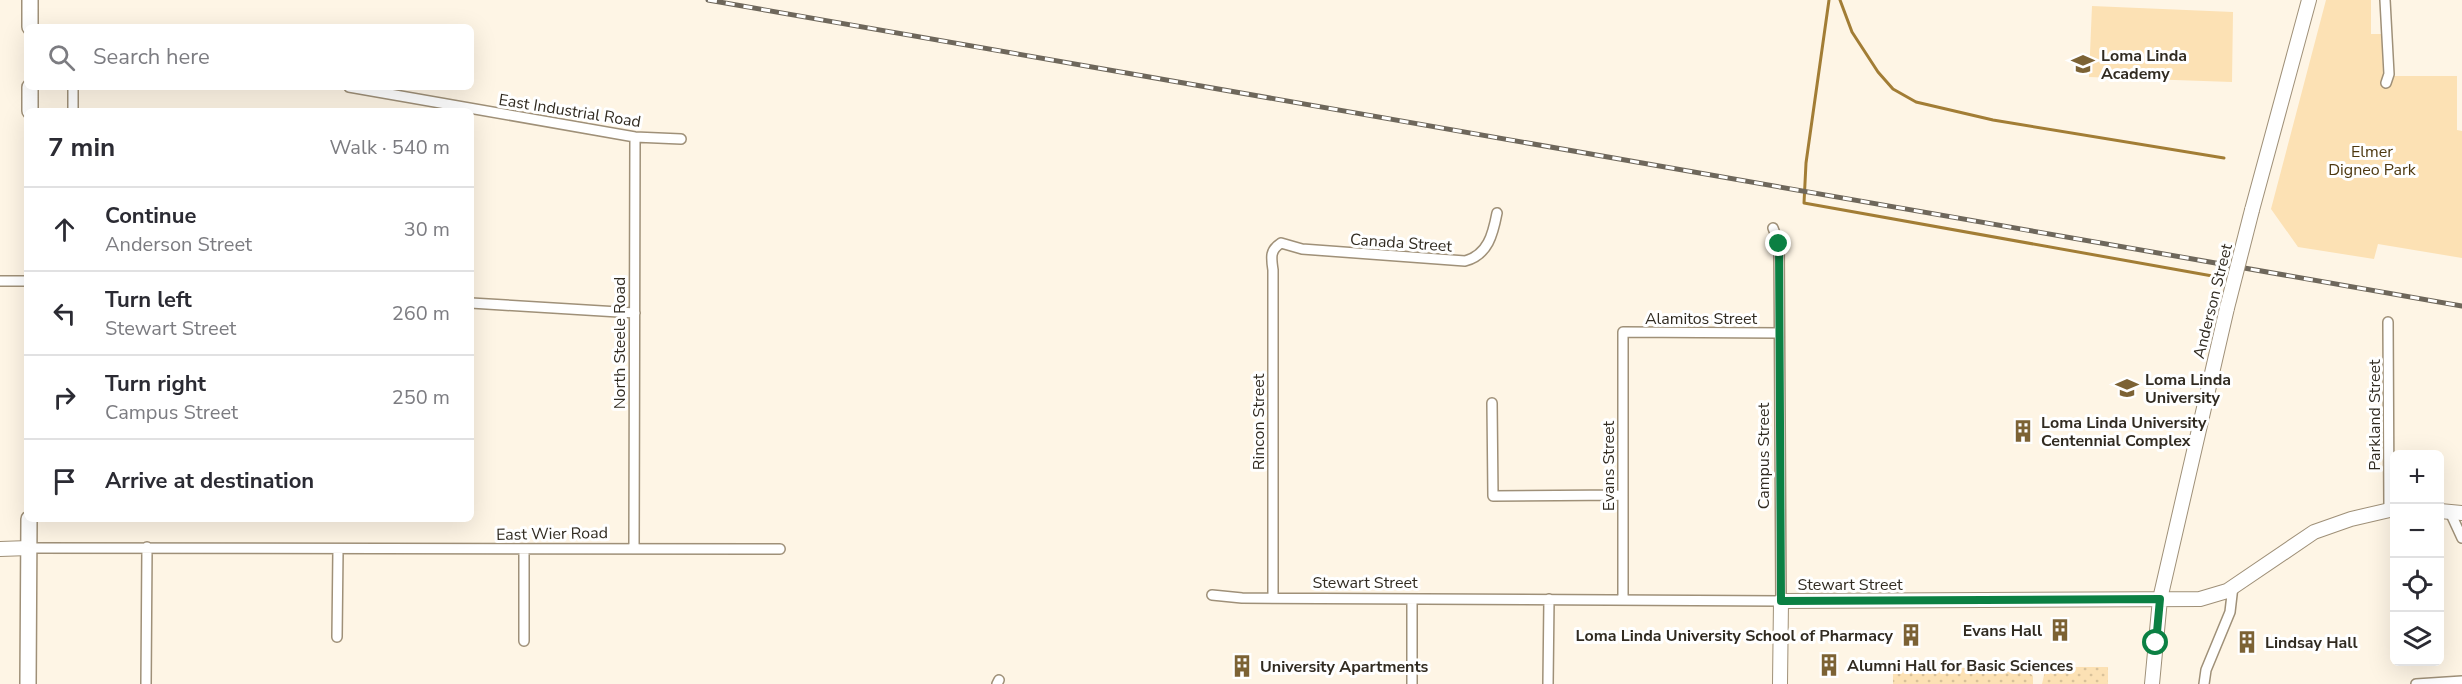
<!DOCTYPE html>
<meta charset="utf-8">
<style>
:root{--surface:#fff;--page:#f7f7f7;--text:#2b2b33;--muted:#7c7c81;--line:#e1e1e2}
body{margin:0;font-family:"Nunito Sans",sans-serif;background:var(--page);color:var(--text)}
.controls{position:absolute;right:18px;bottom:18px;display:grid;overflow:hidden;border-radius:9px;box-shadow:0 6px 24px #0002}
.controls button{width:54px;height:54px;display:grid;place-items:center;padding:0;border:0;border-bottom:2px solid var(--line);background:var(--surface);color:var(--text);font:30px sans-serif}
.stop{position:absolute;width:18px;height:18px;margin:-14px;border:4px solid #0b8043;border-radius:50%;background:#fff}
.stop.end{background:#0b8043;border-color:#fff;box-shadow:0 2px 6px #0008}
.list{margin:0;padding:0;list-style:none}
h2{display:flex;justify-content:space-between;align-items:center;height:78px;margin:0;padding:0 24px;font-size:26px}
h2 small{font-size:20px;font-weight:400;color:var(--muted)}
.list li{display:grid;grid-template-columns:39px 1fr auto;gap:18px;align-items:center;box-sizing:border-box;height:84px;padding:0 24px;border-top:2px solid var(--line)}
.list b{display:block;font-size:22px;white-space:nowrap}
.list p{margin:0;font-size:20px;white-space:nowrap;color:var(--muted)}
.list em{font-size:20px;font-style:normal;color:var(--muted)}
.icon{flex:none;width:33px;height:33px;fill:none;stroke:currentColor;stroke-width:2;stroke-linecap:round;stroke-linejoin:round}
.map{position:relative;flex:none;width:2462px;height:684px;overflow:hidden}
.search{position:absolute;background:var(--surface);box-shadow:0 6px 24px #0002;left:24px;top:24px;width:450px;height:66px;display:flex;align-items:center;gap:15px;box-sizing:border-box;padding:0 21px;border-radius:9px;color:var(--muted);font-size:22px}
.panel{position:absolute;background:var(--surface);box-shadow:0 6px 24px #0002;left:24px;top:108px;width:450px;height:414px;border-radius:9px}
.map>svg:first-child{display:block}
.grass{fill:url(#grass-dots)}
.green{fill:#fce1b4}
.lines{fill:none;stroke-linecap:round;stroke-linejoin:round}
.stream{stroke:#a27d35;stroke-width:3}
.street-casing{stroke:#9f9078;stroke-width:12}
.secondary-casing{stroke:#9f9078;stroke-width:16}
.primary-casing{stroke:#9f9078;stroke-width:18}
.street{stroke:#fff;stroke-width:9}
.secondary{stroke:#fff;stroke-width:14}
.primary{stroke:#fff;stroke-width:15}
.rail-casing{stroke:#6e675b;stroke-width:5}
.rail{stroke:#fff;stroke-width:3;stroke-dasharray:9;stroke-linecap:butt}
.secondary-bridge-casing{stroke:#9f9078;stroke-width:16;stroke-linecap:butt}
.secondary-bridge{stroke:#fff;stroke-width:14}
.route{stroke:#0b8043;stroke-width:8}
.labels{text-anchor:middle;stroke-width:6;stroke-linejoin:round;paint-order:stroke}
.poi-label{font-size:16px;font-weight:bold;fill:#312b21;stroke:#fff;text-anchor:start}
.street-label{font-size:16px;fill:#312b21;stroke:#fff}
.park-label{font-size:16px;fill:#4d380f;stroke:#fff}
</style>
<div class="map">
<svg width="2462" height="684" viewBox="0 0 2462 684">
<defs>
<pattern id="grass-dots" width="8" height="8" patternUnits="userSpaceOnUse" patternTransform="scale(1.5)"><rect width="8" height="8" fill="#fce1b4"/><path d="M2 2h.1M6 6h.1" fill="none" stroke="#d8c19a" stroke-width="1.8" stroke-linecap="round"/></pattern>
</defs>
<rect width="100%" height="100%" fill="#fef5e5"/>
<path class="grass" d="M 2051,667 L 2108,667 L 2108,684 L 2042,684 L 2045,671 Z
M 1897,668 L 1924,671 L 1927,668 L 2024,668 L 2033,676 L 2033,684 L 1893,684 L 1893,672 Z"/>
<path class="green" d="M 2326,0 L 2371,0 L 2371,34 L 2382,34 L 2383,76 L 2457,76 L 2457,130 L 2462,131 L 2462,258 L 2378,244 L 2374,259 L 2298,247 L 2271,209 Z
M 2092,6 L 2233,12 L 2232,82 L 2089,77 Z"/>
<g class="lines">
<path class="stream" d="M 1829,0 L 1806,163 L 1804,203 L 2218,277
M 1840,0 L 1852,32 L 1878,72 L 1893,89 L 1916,102 L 1993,120 L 2224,158"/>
<g class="street-casing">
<path id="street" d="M 2385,0 L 2389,74 L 2386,83
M 349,87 L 635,137 L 681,139
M 73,111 L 73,87
M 0,281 L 27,281
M 471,303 L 635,313
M 2388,322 L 2389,508
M 1492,403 L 1493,496 L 1623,495
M 2450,512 L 2462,538
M 29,548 L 780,549
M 634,548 L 635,137
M 524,550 L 524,641
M 1212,595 L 1242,598 L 1781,601 L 1779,244 L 1773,228
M 1273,598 L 1273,270 C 1271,257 1270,250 1281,243 L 1302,249 L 1465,261 C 1488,255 1493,234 1497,213
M 1623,599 L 1623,332 L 1779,333
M 337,637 L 338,550
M 146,684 L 147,547
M 997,684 L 999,680
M 1412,684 L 1412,599
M 1548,684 L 1549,599
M 2204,684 L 2206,670 L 2230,612 L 2233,586
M 2416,684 L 2462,681"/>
</g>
<g class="secondary-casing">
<path id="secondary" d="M 2252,210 L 2309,0
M 2440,511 L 2462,513
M 0,549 L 29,548
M 1780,684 L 1781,601 L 2200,599 L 2227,591 L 2314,532 L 2351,519 L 2394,509
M 2152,684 L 2160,599 L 2227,308"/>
</g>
<g class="primary-casing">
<path id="primary" d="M 30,0 L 30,27
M 30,111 L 30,87
M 28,684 L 29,519"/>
</g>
<use href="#street" class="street"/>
<use href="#secondary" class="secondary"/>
<use href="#primary" class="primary"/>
<g class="rail-casing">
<path id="rail" d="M 708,0 L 2462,306"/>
</g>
<use href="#rail" class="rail"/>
<g class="secondary-bridge-casing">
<path id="secondary-bridge" d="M 2227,308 L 2252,210"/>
</g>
<use href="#secondary-bridge" class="secondary-bridge"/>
</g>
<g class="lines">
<path class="route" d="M 1779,244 L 1781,601 L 2160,599 L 2156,643"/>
</g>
<defs>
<g id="school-bare" transform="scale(1.8)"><path d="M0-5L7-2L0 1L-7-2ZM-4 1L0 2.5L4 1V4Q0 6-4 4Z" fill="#7c6234" stroke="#fff" stroke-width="2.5" paint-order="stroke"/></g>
<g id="university-bare" transform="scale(1.8)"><path d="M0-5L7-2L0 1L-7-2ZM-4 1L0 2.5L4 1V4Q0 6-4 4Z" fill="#7c6234" stroke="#fff" stroke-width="2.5" paint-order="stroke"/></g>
<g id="building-bare" transform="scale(1.8)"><path d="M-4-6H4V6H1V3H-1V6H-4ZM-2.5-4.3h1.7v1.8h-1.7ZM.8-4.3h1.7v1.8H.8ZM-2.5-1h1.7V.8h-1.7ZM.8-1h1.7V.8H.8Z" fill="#7c6234" stroke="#fff" stroke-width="2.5" paint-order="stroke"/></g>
</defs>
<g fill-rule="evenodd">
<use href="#school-bare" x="2083" y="64"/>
<use href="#university-bare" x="2127" y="388"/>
<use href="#building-bare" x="2023" y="431"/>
<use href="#building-bare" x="2060" y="630"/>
<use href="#building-bare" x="1911" y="635"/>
<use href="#building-bare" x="2247" y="642"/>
<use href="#building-bare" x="1829" y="665"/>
<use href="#building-bare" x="1242" y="666"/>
</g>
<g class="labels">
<g class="poi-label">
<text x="2101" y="61">Loma Linda<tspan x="2101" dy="18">Academy</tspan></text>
<text x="2145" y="385">Loma Linda<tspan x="2145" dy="18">University</tspan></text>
<text x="2041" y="428">Loma Linda University<tspan x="2041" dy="18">Centennial Complex</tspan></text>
<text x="2042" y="636" text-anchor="end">Evans Hall</text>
<text x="1893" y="641" text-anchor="end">Loma Linda University School of Pharmacy</text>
<text x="2265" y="648">Lindsay Hall</text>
<text x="1847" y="671">Alumni Hall for Basic Sciences</text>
<text x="1260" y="672">University Apartments</text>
</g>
<g class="street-label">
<text transform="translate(570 110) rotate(9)" y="6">East Industrial Road</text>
<text transform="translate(1401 242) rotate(4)" y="6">Canada Street</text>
<text transform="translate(2212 301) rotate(-76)" y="6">Anderson Street</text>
<text x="1701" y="324">Alamitos Street</text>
<text transform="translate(619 343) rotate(-90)" y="6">North Steele Road</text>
<text transform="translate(2374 415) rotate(-90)" y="6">Parkland Street</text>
<text transform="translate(1258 422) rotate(-90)" y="6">Rincon Street</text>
<text transform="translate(1763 456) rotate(-90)" y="6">Campus Street</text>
<text transform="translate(1608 466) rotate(-90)" y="6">Evans Street</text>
<text transform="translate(552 533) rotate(-1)" y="6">East Wier Road</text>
<text x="1365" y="588">Stewart Street</text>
<text x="1850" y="590">Stewart Street</text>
</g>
<g class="park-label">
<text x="2372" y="157">Elmer<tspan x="2372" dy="18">Digneo Park</tspan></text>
</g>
</g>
</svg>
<div class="controls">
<button>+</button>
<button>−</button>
<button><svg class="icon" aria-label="locate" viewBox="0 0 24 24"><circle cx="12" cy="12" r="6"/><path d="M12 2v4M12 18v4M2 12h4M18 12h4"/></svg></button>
<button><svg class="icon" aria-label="layers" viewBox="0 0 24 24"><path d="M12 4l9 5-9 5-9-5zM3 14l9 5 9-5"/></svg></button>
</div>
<div class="stop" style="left:2156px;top:643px"></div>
<div class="stop end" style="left:1779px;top:244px"></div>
<div class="search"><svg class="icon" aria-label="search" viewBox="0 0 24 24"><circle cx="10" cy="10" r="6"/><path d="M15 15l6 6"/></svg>Search here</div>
<section class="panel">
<h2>7 min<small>Walk · 540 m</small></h2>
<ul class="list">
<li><svg class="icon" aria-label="ahead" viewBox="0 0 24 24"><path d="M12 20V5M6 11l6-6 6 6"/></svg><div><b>Continue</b><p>Anderson Street</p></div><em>30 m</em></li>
<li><svg class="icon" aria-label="left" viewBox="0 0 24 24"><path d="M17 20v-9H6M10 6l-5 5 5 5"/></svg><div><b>Turn left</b><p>Stewart Street</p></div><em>260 m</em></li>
<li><svg class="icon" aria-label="right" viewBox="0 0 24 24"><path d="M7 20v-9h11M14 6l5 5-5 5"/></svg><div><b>Turn right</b><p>Campus Street</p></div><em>250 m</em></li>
<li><svg class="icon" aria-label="arrive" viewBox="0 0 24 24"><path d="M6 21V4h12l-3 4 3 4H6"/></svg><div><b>Arrive at destination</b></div></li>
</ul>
</section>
</div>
